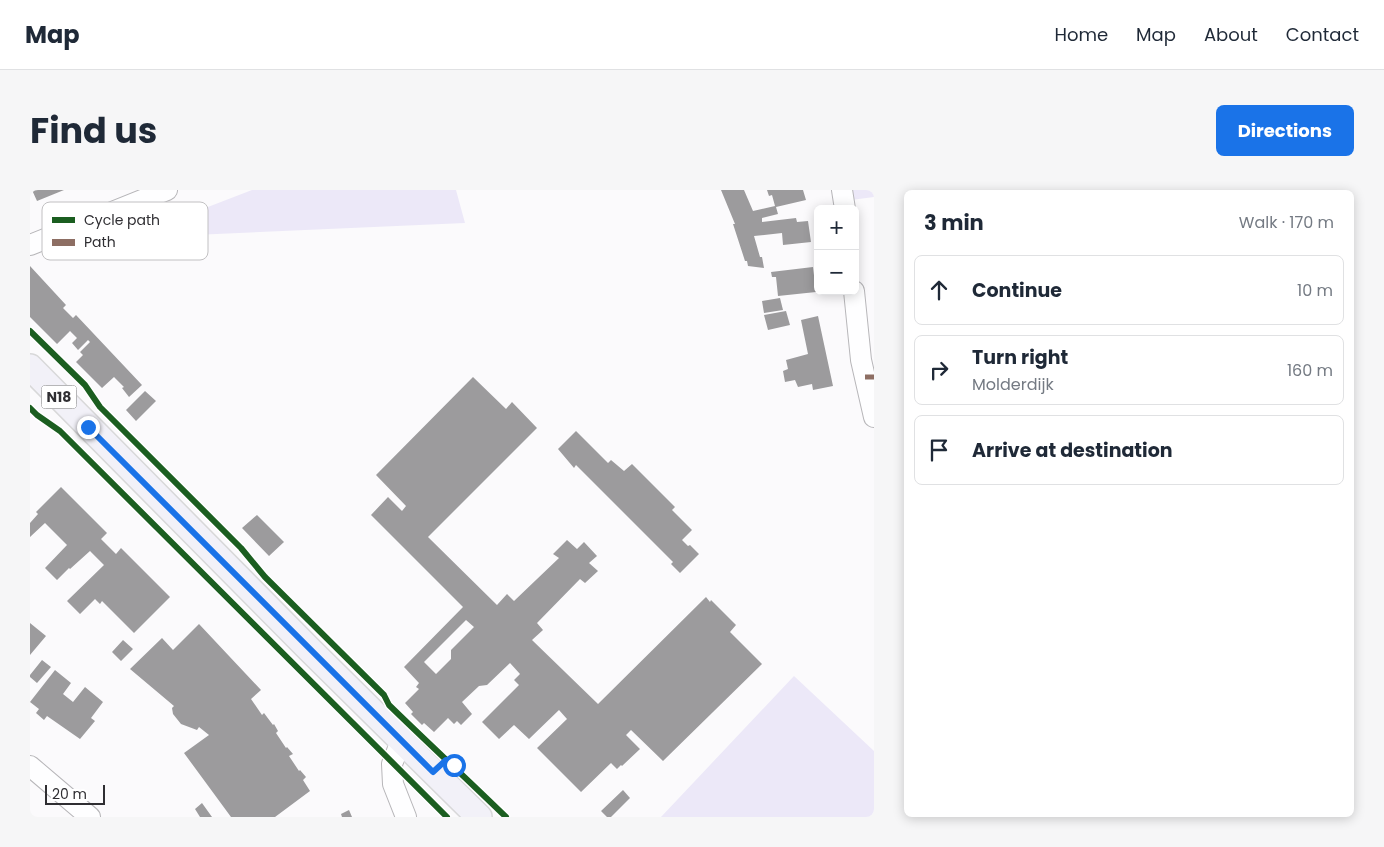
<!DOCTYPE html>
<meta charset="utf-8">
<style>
:root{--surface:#fff;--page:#f6f6f7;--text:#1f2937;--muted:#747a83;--line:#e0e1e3;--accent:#1a73e8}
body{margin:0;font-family:Poppins,sans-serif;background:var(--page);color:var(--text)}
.controls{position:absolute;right:15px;top:15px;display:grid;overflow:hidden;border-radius:8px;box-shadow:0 2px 12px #0003}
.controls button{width:45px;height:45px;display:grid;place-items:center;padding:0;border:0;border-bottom:1px solid var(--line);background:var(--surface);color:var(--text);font:25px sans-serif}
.scale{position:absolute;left:15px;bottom:12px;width:60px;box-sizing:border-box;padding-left:5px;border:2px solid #2f2e32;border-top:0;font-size:14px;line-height:18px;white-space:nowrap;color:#2f2e32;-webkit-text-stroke:4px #fff;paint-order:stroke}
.stop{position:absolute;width:15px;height:15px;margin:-11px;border:4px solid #1a73e8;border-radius:50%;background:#fff}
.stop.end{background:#1a73e8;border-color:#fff;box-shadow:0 1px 5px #0008}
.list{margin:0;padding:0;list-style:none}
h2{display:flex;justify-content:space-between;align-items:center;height:65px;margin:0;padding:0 20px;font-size:21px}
h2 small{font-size:16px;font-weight:400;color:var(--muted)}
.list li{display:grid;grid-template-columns:32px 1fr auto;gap:15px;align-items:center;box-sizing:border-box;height:70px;margin:0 10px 10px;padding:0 10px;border:1px solid var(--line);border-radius:8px}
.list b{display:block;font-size:19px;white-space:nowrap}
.list p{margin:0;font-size:16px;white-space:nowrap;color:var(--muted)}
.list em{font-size:16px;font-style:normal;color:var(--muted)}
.icon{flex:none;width:28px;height:28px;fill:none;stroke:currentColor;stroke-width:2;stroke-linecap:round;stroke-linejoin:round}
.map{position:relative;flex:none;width:844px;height:627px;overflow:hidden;border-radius:8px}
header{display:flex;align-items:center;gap:30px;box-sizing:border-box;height:70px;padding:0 25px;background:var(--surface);border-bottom:1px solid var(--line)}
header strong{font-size:24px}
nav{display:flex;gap:28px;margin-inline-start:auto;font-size:18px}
.intro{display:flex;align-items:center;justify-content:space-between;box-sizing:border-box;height:120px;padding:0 30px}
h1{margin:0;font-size:35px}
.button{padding:12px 22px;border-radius:8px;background:var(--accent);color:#fff;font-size:18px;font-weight:700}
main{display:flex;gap:30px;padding:0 30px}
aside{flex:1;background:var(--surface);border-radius:8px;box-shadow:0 2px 12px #0003}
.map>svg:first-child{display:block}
.green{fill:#ece8f8}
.building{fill:#9c9b9d;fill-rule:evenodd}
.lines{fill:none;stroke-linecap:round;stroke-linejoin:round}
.minor-casing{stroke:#b7b6b9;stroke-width:22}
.major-casing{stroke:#d8d8d9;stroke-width:28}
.minor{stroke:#fefeff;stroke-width:20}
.major{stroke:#f2f1f8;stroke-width:25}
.quiet{stroke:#8d6e63;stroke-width:5;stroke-dasharray:10 5;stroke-linecap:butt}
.cycleway-casing{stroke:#fff;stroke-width:9}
.cycleway{stroke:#1b5e20;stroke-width:6}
.route{stroke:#1a73e8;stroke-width:6}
.labels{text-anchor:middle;stroke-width:5;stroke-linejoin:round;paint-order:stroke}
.shield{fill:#fff;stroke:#6d6d70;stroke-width:1}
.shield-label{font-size:14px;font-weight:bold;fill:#2f2e32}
.key{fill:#fff;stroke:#c1c0c2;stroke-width:1}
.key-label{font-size:14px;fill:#2f2e32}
</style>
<header>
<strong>Map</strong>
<nav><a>Home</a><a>Map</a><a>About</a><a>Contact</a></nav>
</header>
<div class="intro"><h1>Find us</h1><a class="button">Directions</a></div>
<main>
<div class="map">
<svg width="844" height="627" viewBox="0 0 844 627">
<rect width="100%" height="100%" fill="#fbfafc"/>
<path class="green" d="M 222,0 L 426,0 L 435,33 L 164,45 L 130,45 L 126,37 Z
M 820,0 L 844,0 L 844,7 L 821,10 Z
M 764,486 L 844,561 L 844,627 L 631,627 Z"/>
<path class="building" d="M 2,0 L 34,0 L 7,11 Z
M 691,0 L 714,0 L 723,21 L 745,16 L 742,5 L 739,6 L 737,0 L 773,0 L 776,10 L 746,17 L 748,24 L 732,28 L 732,32 L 766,28 L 767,32 L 778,31 L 781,52 L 753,55 L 752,43 L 724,46 L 730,67 L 732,67 L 734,78 L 718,76 L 717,71 L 715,71 L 703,34 L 705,34 Z
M 0,76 L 36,115 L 33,118 L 43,128 L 46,125 L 112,195 L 99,207 L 92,198 L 94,197 L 84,187 L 72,198 L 46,172 L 53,165 L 50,162 L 60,152 L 58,150 L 48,160 L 42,153 L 47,148 L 40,141 L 27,154 L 0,127 Z
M 783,77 L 786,102 L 748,106 L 746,87 L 742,87 L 741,82 Z
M 750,108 L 753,120 L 734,123 L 732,111 Z
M 756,121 L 760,135 L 738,140 L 734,125 Z
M 788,126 L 803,196 L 783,200 L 782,194 L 768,197 L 765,190 L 755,192 L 753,181 L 758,179 L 756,170 L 778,164 L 771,130 Z
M 443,187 L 476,219 L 482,212 L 507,238 L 398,347 L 467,415 L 477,404 L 484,411 L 529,368 L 523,364 L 537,350 L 547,359 L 554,352 L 567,366 L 559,373 L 568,381 L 555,393 L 550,389 L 507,433 L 513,440 L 502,450 L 568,514 L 676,407 L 680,412 L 681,410 L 706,435 L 700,442 L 732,474 L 633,571 L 601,540 L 596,545 L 610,559 L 592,576 L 591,575 L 587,579 L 581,573 L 551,602 L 507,558 L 537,529 L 529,520 L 499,549 L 484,535 L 469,549 L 452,532 L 489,495 L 484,490 L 490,484 L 480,473 L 457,495 L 449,496 L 432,512 L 442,524 L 431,535 L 427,531 L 424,534 L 418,528 L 404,542 L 394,533 L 392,535 L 381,524 L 383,522 L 375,513 L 389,499 L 386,497 L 389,493 L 374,477 L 433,417 L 341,325 L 358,307 L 372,321 L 376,316 L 346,285 ZM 436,430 L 444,437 L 421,460 L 421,469 L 406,484 L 394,472 Z
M 115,201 L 126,211 L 106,231 L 96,220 Z
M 546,241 L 578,273 L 581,270 L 594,281 L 602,274 L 645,317 L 642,320 L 662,340 L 652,350 L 658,356 L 660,355 L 669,364 L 650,383 L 641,374 L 643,372 L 546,275 L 544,278 L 528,259 Z
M 31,297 L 77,343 L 71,349 L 86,364 L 91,358 L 140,407 L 104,443 L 72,411 L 70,414 L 65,409 L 50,424 L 37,411 L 74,375 L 60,361 L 40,379 L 39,378 L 27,390 L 15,378 L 37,355 L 15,333 L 0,347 L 0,333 L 8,324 L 6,322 Z
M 227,325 L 254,352 L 239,366 L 212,338 Z
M 0,433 L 16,446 L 0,465 Z
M 169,434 L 231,500 L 221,509 L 232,525 L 234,523 L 243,535 L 244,534 L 248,541 L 246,543 L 256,558 L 257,557 L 263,564 L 259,566 L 269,581 L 270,580 L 276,587 L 273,590 L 280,601 L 245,627 L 201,627 L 154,563 L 179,545 L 169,537 L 167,540 L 151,534 L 143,524 L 142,518 L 144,516 L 100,479 L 132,448 L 143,460 Z
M 93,450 L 103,459 L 91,471 L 82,462 Z
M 12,470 L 21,477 L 7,493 L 0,487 L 0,485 Z
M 25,480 L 41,493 L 33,504 L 43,512 L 55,497 L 73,512 L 61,528 L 65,531 L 50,549 L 17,526 L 14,530 L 6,523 L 9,519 L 0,512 Z
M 593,600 L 600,608 L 581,627 L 577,627 L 571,621 Z
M 172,613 L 182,627 L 170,627 L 165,619 Z
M 319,620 L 322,627 L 312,627 L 311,624 Z"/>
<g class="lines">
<g class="minor-casing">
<path id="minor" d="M 812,0 L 815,19
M 0,55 L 137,0
M 824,101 L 831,170 L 844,227
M 371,551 L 362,574 L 363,594 L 376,627
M 0,576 L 60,627"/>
</g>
<g class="major-casing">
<path id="major" d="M 0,177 L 279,459 L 449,627"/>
</g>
<use href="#minor" class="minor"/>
<use href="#major" class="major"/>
<path class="quiet" d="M 835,187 L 844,187"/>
<g class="cycleway-casing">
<path id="cycleway" d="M 0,141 L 55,195 L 70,217 L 211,358 L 235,387 L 354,505 L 359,515 C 398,553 437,589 476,627
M 0,218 L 7,225 L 30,241 L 417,627"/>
</g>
<use href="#cycleway" class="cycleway"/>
</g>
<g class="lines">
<path class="route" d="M 58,237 L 403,582 L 416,570 L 424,575"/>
</g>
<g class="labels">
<rect class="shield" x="11.5" y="195.5" width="35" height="23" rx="4"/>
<g class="shield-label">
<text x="29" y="212">N18</text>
</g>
</g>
<rect x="12" y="12" width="166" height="58" rx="8" class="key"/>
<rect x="22" y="27" width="23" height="6" fill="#1b5e20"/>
<rect x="22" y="49" width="23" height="7" fill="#8d6e63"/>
<g class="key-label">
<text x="54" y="35">Cycle path</text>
<text x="54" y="57">Path</text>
</g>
</svg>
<div class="controls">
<button>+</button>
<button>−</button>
</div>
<div class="scale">20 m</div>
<div class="stop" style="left:424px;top:575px"></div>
<div class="stop end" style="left:58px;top:237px"></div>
</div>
<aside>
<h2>3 min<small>Walk · 170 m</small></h2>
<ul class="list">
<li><svg class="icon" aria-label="ahead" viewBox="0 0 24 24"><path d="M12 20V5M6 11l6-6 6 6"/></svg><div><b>Continue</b></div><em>10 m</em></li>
<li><svg class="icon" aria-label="right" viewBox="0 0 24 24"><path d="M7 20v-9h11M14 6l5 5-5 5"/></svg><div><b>Turn right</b><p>Molderdijk</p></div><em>160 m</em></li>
<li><svg class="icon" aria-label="arrive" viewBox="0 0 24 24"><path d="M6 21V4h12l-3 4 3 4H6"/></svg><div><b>Arrive at destination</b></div></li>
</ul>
</aside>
</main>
